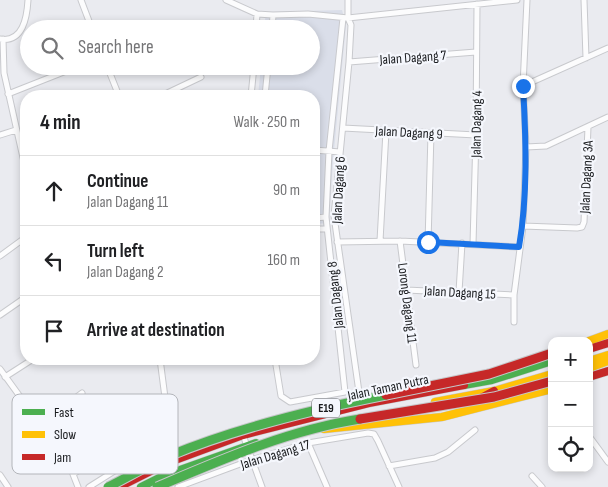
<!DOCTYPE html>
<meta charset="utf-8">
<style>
:root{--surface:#fff;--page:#f6f6f6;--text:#202124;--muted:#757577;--line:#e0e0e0}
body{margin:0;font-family:"Sofia Sans Condensed",sans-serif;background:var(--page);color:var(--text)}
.controls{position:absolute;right:15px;bottom:15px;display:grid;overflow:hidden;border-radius:10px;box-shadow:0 2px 8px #0003}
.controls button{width:45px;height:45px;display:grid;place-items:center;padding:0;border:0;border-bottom:1px solid var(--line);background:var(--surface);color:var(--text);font:25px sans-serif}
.stop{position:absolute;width:15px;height:15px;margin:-11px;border:4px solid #1a73e8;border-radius:50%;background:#fff}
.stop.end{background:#1a73e8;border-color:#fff;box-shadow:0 1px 5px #0008}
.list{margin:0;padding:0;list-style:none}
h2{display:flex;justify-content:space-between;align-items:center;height:65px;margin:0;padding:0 20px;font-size:21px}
h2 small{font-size:16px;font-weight:400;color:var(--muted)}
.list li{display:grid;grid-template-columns:32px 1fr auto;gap:15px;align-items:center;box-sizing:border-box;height:70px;padding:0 20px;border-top:1px solid var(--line)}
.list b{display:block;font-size:19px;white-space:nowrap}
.list p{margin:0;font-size:16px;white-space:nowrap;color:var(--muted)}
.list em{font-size:16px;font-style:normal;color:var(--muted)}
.icon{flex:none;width:28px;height:28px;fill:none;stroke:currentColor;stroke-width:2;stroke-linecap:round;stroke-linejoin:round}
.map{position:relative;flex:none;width:608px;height:487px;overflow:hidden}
.search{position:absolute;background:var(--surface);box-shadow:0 2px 8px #0003;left:20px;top:20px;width:300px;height:55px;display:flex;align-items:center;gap:12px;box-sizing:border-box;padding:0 18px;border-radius:28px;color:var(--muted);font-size:19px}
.panel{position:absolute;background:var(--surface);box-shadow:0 2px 8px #0003;left:20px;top:90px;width:300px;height:275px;border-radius:20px}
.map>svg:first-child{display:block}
.built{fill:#dadee9}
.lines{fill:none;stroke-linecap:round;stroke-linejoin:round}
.street-casing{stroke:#c8c9cd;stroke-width:7}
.fast-casing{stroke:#c8c9cd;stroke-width:9}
.slow-casing{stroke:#c8c9cd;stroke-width:9}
.jam-casing{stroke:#c8c9cd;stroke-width:9}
.street{stroke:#fcfcfd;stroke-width:5}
.fast{stroke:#4caf50;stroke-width:8}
.slow{stroke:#ffc107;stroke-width:8}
.jam{stroke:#c62828;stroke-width:8}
.fast-bridge-casing{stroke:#c5c6c8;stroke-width:11;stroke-linecap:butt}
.jam-bridge-casing{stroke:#c5c6c8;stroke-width:11;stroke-linecap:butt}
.fast-bridge{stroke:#4caf50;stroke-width:9}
.jam-bridge{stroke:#c62828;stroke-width:9}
.route{stroke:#1a73e8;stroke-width:6}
.labels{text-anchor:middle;stroke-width:4.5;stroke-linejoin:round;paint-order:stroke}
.shield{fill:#f5f7fd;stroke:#5a5c60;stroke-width:1}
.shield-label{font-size:12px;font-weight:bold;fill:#181a1d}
.street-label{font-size:14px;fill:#181a1d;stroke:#f5f7fd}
.key{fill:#f5f7fd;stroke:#b3b5ba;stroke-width:1}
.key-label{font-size:14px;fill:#181a1d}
</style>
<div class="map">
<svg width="608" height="487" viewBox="0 0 608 487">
<rect width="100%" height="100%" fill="#eaebf0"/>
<path class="built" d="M 342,10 L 346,25 L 333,161 L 329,223 L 314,224 L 314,96 L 258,96 L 261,66 L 311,66 L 311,29 L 264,29 L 266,12 Z"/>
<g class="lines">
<g class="street-casing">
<path id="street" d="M 81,0 L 92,29
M 226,0 L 257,14 L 273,15 L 308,14 L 348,18 L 517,0
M 348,0 L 348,18 L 351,25 L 349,62 L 334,216 L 359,392 L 356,401
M 584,0 L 586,58
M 164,29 L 171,25
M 256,29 L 257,14
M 272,29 L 273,15
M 0,39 C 23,43 27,17 28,0
M 3,39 L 4,73 L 26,171
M 349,62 L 476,52
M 107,66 L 119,96
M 523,86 L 608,48
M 8,94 L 79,66
M 161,96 L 201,77
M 251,96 L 254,66
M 265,96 L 268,66
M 343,128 L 476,135
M 0,135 L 16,130
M 526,147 L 546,146 L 608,117
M 314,150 L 340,152
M 314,218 L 326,217
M 523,226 L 577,228 L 582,227 L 584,222 L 588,127
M 314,229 L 327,229
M 380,241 L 386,131
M 400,241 L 416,365
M 337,242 L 400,241 L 519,247
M 428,243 L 431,133
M 473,244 L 476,135 L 477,4
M 0,256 L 26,237
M 406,290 L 514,295
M 459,292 L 462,243
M 0,315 L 26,297
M 514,322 L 514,295 L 523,226 L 526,147 L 523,86 L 527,0
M 275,359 L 281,396 L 290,402 L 345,392 L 326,217 L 329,151 L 343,18
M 0,369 L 69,464 L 78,487
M 5,377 L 33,359
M 39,425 L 82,393
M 243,435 L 262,487
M 589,436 L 608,462
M 308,443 L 327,487
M 389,466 L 435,458 L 448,452 L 475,430
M 73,474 L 94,461
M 0,475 L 8,487
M 532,476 L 542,487
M 89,487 L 170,436 L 160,359
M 178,487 L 251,460 L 308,443 L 368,433 L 374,434 L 378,441 L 399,487"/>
</g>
<g class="fast-casing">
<path id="fast" d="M 464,385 L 492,380 L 552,361
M 141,487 L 163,476 L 256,443"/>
</g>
<g class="slow-casing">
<path id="slow" d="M 589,341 L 608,334
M 589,361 L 608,355
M 589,368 L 608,361
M 435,402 L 494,391 L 552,374
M 324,429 L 442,417 L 552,389"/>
</g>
<g class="jam-casing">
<path id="jam" d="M 589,349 L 608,343
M 589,377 L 608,371
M 479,399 L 494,391
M 119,487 L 167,463 L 243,435 L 369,403 L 464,385"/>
</g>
<use href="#street" class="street"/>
<use href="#fast" class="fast"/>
<use href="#slow" class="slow"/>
<use href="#jam" class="jam"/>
<g class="fast-bridge-casing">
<path id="fast-bridge" d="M 108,487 C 128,477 148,465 169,456 C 236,428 315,409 386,395
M 157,487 C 223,459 289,430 360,419"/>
</g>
<g class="jam-bridge-casing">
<path id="jam-bridge" d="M 386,395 L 489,374 L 552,353
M 360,419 L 494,397 L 552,381"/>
</g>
<use href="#fast-bridge" class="fast-bridge"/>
<use href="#jam-bridge" class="jam-bridge"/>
</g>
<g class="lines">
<path class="route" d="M 428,242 L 519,247 C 528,195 526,139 523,86"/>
</g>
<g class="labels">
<rect class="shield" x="312" y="398.5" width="28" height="19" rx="4"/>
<g class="shield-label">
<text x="326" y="412">E19</text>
</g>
<g class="street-label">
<text transform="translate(413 57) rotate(-4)" y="5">Jalan Dagang 7</text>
<text transform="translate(476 124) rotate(-89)" y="5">Jalan Dagang 4</text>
<text transform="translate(409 132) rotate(3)" y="5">Jalan Dagang 9</text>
<text transform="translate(586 177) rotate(-87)" y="5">Jalan Dagang 3A</text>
<text transform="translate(338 190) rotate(-87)" y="5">Jalan Dagang 6</text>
<text transform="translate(460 292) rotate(3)" y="5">Jalan Dagang 15</text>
<text transform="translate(335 295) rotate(-96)" y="5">Jalan Dagang 8</text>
<text transform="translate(408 303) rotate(83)" y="5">Lorong Dagang 11</text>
<text transform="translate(388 387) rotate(-12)" y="5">Jalan Taman Putra</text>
<text transform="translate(275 454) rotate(-17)" y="5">Jalan Dagang 17</text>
</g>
</g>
<rect x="12" y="394" width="166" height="80" rx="8" class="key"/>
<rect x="22" y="409" width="23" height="6" fill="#4caf50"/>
<rect x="22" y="431" width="23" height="7" fill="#ffc107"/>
<rect x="22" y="454" width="23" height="6" fill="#c62828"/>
<g class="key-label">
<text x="54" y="417">Fast</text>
<text x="54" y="439">Slow</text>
<text x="54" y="462">Jam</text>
</g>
</svg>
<div class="controls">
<button>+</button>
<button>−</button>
<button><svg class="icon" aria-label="locate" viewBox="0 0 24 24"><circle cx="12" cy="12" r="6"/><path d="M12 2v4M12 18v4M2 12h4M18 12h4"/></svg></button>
</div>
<div class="stop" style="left:428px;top:242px"></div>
<div class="stop end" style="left:523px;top:86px"></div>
<div class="search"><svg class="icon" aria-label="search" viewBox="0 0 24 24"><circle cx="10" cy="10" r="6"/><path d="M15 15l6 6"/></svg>Search here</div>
<section class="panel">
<h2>4 min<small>Walk · 250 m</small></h2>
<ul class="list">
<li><svg class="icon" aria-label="ahead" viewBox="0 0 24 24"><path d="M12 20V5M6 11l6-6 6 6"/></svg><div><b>Continue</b><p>Jalan Dagang 11</p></div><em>90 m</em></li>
<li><svg class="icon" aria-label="left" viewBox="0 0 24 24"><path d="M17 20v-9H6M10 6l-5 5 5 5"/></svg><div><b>Turn left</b><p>Jalan Dagang 2</p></div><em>160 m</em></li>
<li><svg class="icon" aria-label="arrive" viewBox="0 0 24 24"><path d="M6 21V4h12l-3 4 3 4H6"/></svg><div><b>Arrive at destination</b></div></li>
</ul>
</section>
</div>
